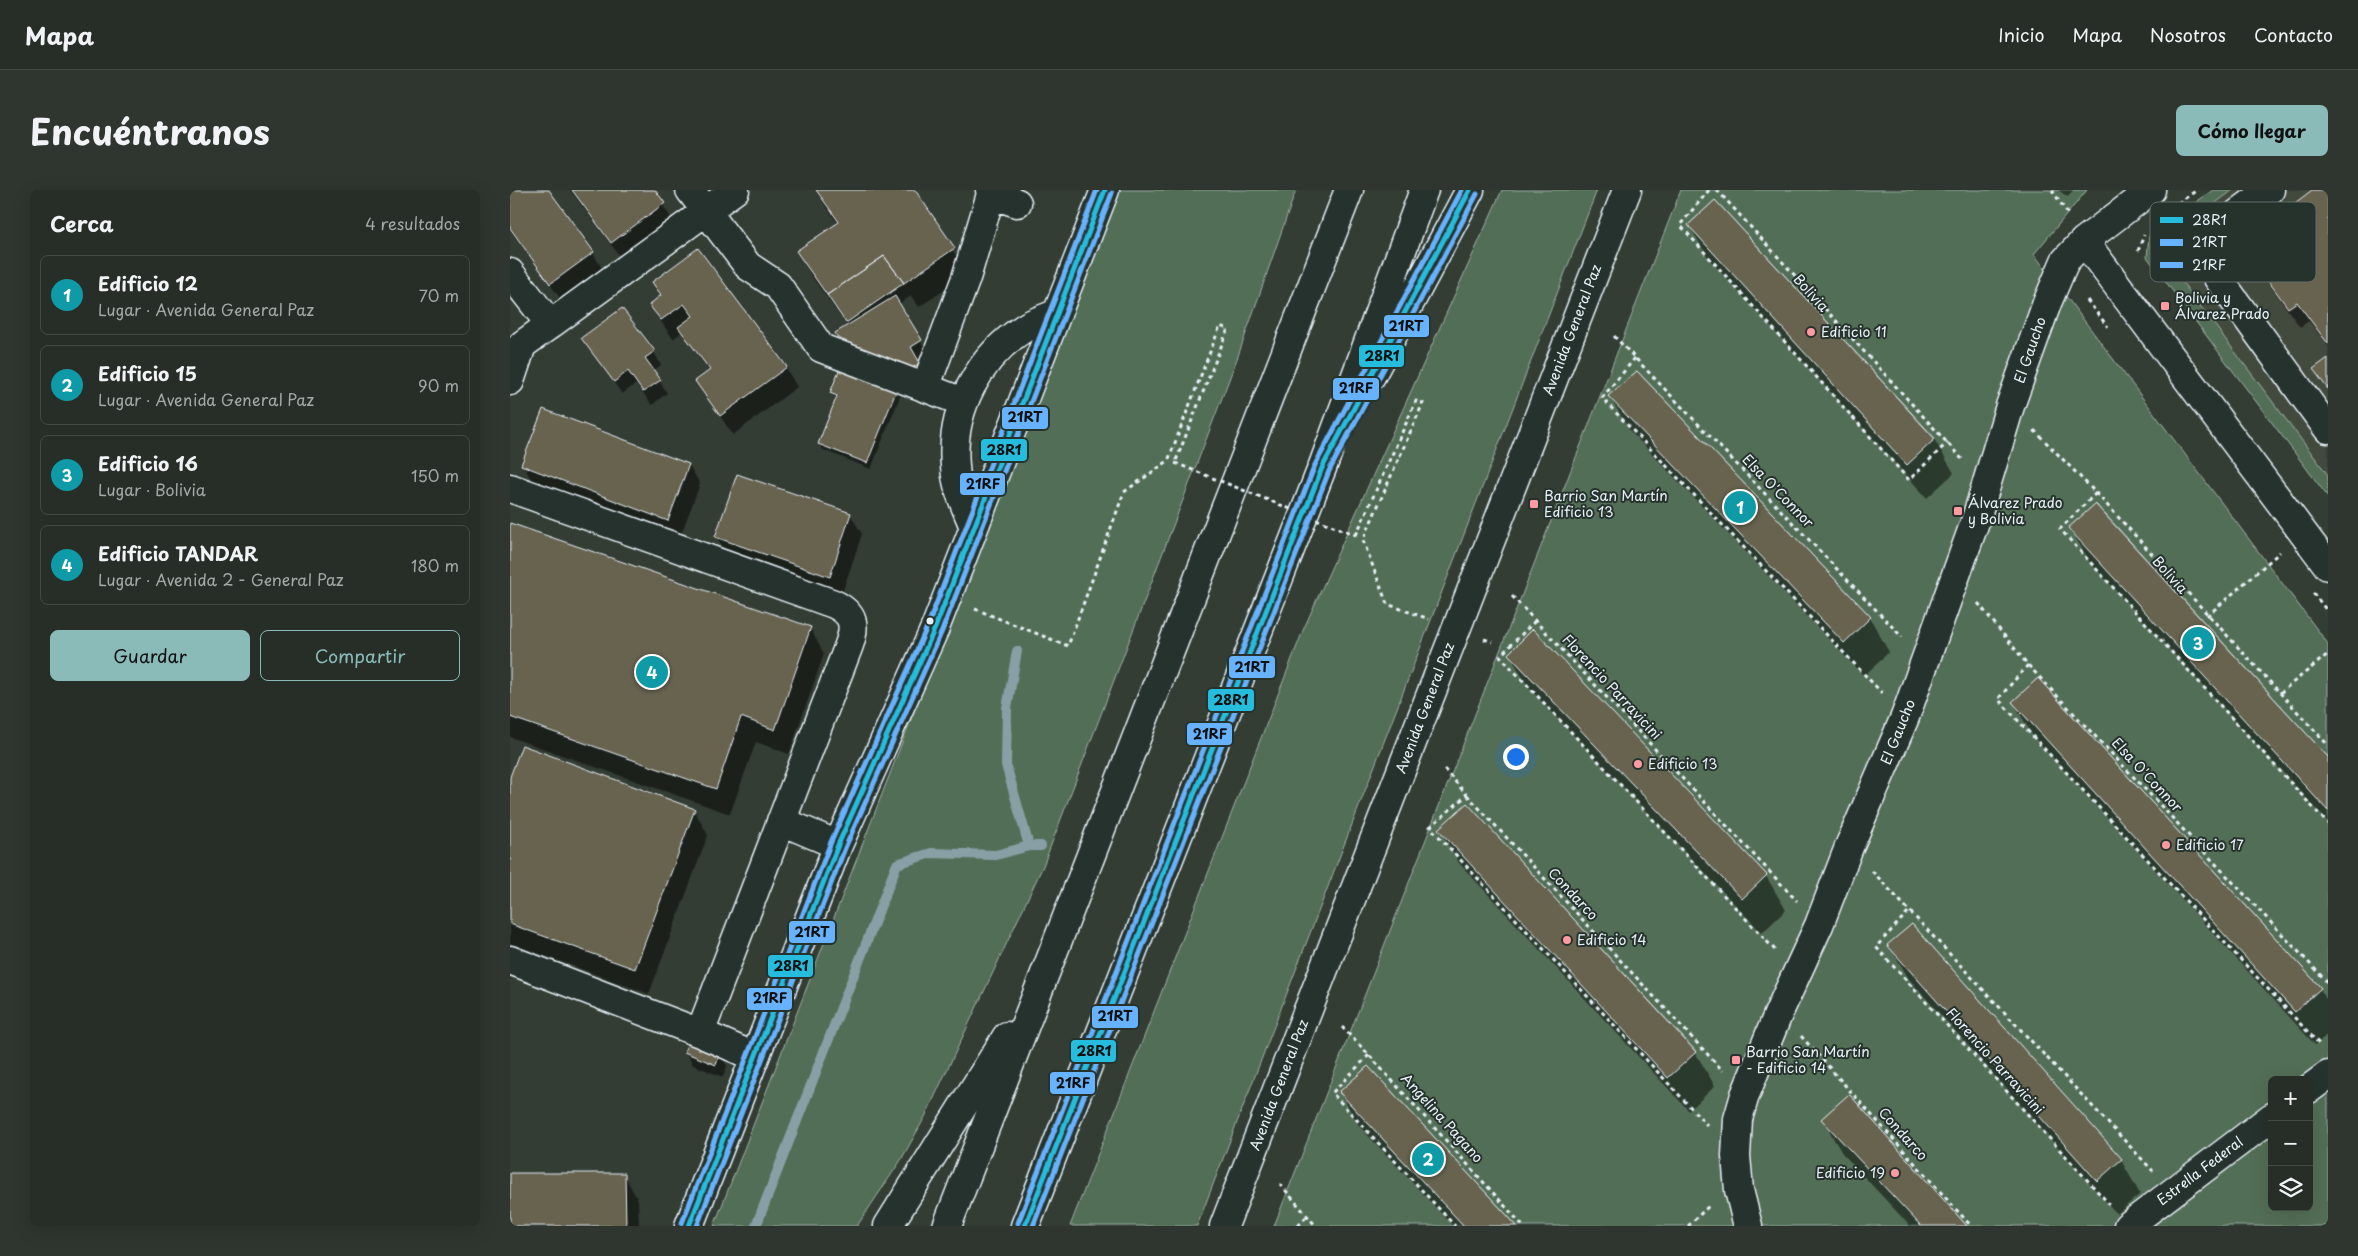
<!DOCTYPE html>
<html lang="es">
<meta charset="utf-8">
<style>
:root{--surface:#262e27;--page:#2e362f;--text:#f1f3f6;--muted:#a4a8a7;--line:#424a44;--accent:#8bbbb9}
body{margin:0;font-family:"Playpen Sans",sans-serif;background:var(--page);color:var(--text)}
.controls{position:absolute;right:15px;bottom:15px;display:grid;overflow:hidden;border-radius:8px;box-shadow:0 5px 20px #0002}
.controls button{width:45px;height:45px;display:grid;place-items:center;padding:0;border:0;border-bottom:1px solid var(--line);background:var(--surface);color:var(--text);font:25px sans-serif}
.you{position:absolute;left:1005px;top:566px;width:18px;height:18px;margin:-12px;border:4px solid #fff;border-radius:50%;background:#1a73e8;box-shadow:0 0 0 8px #1a73e833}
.badge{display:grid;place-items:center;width:32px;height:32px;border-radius:50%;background:var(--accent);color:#fff;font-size:16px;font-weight:700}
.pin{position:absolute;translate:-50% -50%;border:2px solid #fff;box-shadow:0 1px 5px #0006}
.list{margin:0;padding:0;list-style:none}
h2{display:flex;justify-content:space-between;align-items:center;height:65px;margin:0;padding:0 20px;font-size:21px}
h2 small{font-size:16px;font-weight:400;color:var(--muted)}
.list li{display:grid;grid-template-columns:32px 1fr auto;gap:15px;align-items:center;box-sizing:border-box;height:80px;margin:0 10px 10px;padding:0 10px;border:1px solid var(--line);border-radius:8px}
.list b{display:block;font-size:19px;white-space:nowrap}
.list p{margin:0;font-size:16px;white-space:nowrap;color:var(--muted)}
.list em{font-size:16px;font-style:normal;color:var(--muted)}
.actions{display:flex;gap:10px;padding:15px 20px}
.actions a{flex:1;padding:11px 0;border:1px solid var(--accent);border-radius:8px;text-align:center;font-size:18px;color:var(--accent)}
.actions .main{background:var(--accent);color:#111}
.icon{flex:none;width:28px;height:28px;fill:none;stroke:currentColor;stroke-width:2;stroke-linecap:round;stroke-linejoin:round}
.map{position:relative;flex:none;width:1818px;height:1036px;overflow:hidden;border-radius:8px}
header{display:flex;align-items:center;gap:30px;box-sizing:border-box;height:70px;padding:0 25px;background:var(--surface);border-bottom:1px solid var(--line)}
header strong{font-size:24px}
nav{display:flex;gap:28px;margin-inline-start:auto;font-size:18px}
.intro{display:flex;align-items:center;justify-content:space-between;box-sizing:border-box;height:120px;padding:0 30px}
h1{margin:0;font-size:35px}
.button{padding:12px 22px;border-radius:8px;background:var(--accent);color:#111;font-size:18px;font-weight:700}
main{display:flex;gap:30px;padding:0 30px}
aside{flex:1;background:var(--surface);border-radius:8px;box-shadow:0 5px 20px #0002}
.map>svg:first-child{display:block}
.built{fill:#43483c}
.green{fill:#526e56;stroke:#9db0a7;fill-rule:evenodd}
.shadow{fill:#0007}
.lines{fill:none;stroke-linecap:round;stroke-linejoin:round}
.stream{stroke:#889fa6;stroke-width:10}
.building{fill:#676350;stroke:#e8f1f8}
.minor-casing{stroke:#e8f1f8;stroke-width:31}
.highway-casing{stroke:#e8f1f8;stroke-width:31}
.path{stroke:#e8f1f8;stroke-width:3;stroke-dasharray:4 4;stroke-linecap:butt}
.minor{stroke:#26332d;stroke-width:28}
.highway{stroke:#26332d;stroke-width:28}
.path-bridge{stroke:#e8f1f8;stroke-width:3;stroke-dasharray:4 4;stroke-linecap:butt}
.bus-1-casing{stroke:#26332d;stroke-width:9}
.bus-2-casing{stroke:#26332d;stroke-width:9}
.bus-3-casing{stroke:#26332d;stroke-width:9}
.bus-1{stroke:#26bcdd;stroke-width:5}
.bus-2{stroke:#66b2fc;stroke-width:5}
.bus-3{stroke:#66b2fc;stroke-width:5}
.poi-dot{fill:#ff9aa2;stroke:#26332d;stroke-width:2}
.bus-dot{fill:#e8f1f8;stroke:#26332d;stroke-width:2}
.labels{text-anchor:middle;stroke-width:4;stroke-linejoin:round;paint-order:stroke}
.street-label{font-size:14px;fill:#e8f1f8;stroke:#26332d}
.poi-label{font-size:14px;fill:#e8f1f8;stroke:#26332d;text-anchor:start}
.key{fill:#26332d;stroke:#606c6a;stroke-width:1}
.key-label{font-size:14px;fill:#e8f1f8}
.line-badge{stroke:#26332d;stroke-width:2}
.pale-badge-label{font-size:14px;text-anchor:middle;font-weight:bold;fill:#111}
</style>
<header>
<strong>Mapa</strong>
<nav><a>Inicio</a><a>Mapa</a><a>Nosotros</a><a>Contacto</a></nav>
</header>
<div class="intro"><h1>Encuéntranos</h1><a class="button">Cómo llegar</a></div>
<main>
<aside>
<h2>Cerca<small>4 resultados</small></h2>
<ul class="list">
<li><span class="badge" style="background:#0f9aa8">1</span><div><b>Edificio 12</b><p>Lugar · Avenida General Paz</p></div><em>70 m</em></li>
<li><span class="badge" style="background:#0f9aa8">2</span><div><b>Edificio 15</b><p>Lugar · Avenida General Paz</p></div><em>90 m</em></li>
<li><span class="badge" style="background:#0f9aa8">3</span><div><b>Edificio 16</b><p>Lugar · Bolivia</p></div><em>150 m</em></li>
<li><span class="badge" style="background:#0f9aa8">4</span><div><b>Edificio TANDAR</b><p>Lugar · Avenida 2 - General Paz</p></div><em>180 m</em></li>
</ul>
<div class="actions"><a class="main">Guardar</a><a>Compartir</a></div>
</aside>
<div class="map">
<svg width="1818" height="1036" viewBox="0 0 1818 1036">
<rect width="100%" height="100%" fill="#333d34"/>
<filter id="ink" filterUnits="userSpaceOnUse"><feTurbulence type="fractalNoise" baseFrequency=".02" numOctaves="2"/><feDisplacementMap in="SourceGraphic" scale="10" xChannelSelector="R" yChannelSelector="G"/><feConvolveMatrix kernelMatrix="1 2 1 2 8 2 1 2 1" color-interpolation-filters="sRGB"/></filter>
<g filter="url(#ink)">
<path class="built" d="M 1703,0 L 1818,0 L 1818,307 L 1637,67 L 1639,46 Z"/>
<path class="green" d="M 607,0 L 786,0 L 728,166 L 533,676 L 415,927 L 391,970 L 347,1036 L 204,1036 Z
M 992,0 L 1087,0 L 687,1036 L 560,1036 L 794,438 Z
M 1171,0 L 1577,0 L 1524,64 L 1818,454 L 1818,567 L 1586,314 L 1559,338 L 1818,621 L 1818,1036 L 1457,1036 L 1339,905 L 1311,929 L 1411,1036 L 1007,1036 L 858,876 L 829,903 L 954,1036 L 764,1036 ZM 1205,10 L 1425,248 L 1397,275 L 1178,35 ZM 1127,181 L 1361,427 L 1334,453 L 1099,207 ZM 1023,440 L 1257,685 L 1232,709 L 998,464 ZM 1528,488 L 1811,798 L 1785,822 L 1502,512 ZM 957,614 L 1186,861 L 1159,887 ZM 1402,734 L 1611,969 L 1378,755 ZM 1762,890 L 1799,890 L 1799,1017 L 1762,1017 Z
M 1703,0 L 1723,0 L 1652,53 L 1651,64 L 1818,285 L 1818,307 L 1637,67 L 1639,46 Z"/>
<path class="shadow" d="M 0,0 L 37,0 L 83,63 L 94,82 L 53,112 L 0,40 Z
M 60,0 L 143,0 L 165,34 L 114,72 Z
M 305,0 L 403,0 L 458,84 L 409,117 L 401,106 L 389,114 L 395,159 L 396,161 L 411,152 L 418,164 L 407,170 L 417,187 L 395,194 L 361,279 L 313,260 L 309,254 L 327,210 L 322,203 L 338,162 L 338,137 L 302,87 L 288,62 L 328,34 Z
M 1548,0 L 1563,0 L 1558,7 Z
M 1804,0 L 1818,0 L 1818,156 L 1799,131 L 1790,137 L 1744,73 L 1733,54 Z
M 1179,35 L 1424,249 L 1444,283 L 1417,308 L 1199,69 Z
M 143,92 L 276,178 L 287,197 L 223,245 L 186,191 L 200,182 L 172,142 L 163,149 L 140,115 L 151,107 Z
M 73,149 L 144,162 L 151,175 L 143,181 L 157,203 L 142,215 L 126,194 L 112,204 Z
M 1100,207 L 1360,428 L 1379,462 L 1354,486 L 1120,241 Z
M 13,275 L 179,275 L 190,294 L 169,350 L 24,295 Z
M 340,324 L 352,344 L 331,406 L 218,367 L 207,347 Z
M 0,334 L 300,438 L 314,464 L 279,564 L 246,552 L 220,624 L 0,547 Z
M 1560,338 L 1818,569 L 1818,632 L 1580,372 Z
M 1023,441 L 1256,686 L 1276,720 L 1252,743 L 1019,498 L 999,464 Z
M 1503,512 L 1810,799 L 1818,812 L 1818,844 L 1805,855 L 1523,546 Z
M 0,590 L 184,620 L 198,645 L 139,804 L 0,753 Z
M 930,639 L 1185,862 L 1205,896 L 1179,921 L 949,673 Z
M 1379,755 L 1611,970 L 1630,1004 L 1607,1024 L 1399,789 Z
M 176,862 L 209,863 L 217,876 L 213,887 L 183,875 Z
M 830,903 L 1006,1036 L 943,1036 L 850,937 Z
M 1312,929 L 1455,1036 L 1400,1036 L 1332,963 Z
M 0,984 L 114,985 L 128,1010 L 129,1036 L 0,1036 Z"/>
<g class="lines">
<path class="stream" d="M 507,461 L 497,518 L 496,575 L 519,656
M 246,1036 L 387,674 L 421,663 L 486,665 L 519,656 L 531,656"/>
</g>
<path class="building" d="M 0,0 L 39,0 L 84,62 L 40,94 L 0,38 Z
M 62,0 L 145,0 L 155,13 L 101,53 Z
M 306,0 L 405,0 L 445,58 L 394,93 L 374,66 L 317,105 L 286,61 L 329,32 Z
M 1802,0 L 1818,0 L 1818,154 L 1787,112 L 1778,118 L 1731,54 Z
M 1205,10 L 1425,249 L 1397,275 L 1178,35 Z
M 188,58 L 277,177 L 210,226 L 185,191 L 200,180 L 168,137 L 183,126 L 174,114 L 151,130 L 139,115 L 151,105 L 142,92 Z
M 374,66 L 394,93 L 336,133 L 317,105 Z
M 385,106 L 412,150 L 401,157 L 410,173 L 393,184 L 337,162 L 325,143 Z
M 112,118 L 145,161 L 135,168 L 151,190 L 133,202 L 118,181 L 104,192 L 71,148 Z
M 339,155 L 396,177 L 357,273 L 308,254 L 327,206 L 320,203 Z
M 1818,168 L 1818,199 L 1803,179 Z
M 1127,181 L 1361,427 L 1334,453 L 1098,206 Z
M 33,219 L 179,274 L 158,331 L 11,275 Z
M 227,284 L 341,323 L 320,387 L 205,347 Z
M 1585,314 L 1818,567 L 1818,621 L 1558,338 Z
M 0,333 L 301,437 L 265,540 L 231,527 L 206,599 L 0,527 Z
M 1023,439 L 1257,685 L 1232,709 L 998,464 Z
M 1528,488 L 1811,798 L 1785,822 L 1502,512 Z
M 12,555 L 185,619 L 125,779 L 0,734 L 0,587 Z
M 957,613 L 1186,862 L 1158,888 L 928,639 Z
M 1402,734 L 1612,969 L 1587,991 L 1377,755 Z
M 179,850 L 210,862 L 206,875 L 174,862 Z
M 858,876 L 1007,1036 L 954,1036 L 829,902 Z
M 1339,904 L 1457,1036 L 1411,1036 L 1311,929 Z
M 0,983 L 115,983 L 116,1036 L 0,1036 Z"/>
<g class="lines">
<g class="minor-casing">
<path id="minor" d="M 180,0 L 238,76 L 268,96 L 311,158 L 453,212
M 480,0 L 481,4 L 507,13
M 1760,0 C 1726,25 1694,39 1708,88 L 1818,239
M 1574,51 L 1818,376
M 0,83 L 40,134
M 0,191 L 12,155 L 225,0
M 415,198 L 456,88 L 481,4
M 0,298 L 324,414 C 344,424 346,435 339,455 L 190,843
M 464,337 C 456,317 446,298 445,276 C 440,220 469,166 516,137 C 525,131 537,128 547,123
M 271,631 L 328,655
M 0,770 L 190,843 L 245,867
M 1799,899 L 1818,885
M 179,1036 L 328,655 L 425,438 L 595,0
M 714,1036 L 1117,0
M 1238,1036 L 1229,1000 L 1226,966 L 1228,929 L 1235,905 L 1269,822 L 1309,735 L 1339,657 L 1395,527 L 1466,329 L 1500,216 L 1537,113 L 1555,71 L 1574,51 L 1641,0
M 1618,1036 L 1762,927"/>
</g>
<g class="highway-casing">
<path id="highway" d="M 861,186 L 960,0
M 378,1036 L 497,846
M 437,1036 L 839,0
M 515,1036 L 812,278 L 914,0"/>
</g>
<path class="path" d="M 1199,0 L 1170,35 L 1399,290 L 1438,252
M 1207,0 L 1452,269
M 1542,0 L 1558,24
M 1668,13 L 1687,0
M 1628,61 L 1634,45
M 1577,110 L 1598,137
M 1104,146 L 1392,447
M 1125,168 L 1092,208 L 1372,503
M 1524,240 L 1586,303 L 1818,555
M 1586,303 L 1550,339 L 1818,634
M 846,345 L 906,211 L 913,213 L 853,350 L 877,414 L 919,429
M 1803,403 L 1818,422
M 1002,406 L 1287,711
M 1468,413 L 1518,475 L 1818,793
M 465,419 L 558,456 L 614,302 L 658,271 L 710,136 L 718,139 L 665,273
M 1697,426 L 1770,362
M 1025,431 L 990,466 L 1265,760
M 974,449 L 983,452
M 1518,475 L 1488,509 L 1811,856
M 1770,503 L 1818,464
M 934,579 L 957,605 L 920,637 L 1197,935
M 957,605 L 1213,881
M 1362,681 L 1643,981
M 1398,722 L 1366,757 L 1599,1014
M 832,837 L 859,865 L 1013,1036
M 1291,846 L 1461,1036
M 859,865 L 822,903 L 945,1036
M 770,994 L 806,1036
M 788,1036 L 797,1026
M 1178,1036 L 1201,1014"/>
<use href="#minor" class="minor"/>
<use href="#highway" class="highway"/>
<path class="path-bridge" d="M 665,273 L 846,345"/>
<g class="bus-1-casing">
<path id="bus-1" d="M 179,1036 L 328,655 L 425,438 L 595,0
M 515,1036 L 812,278 L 960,0"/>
</g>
<g class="bus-2-casing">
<path id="bus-2" d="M 187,1036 L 335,658 L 432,441 L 602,3
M 523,1036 L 819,281 L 967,4"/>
</g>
<g class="bus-3-casing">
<path id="bus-3" d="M 172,1033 L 321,652 L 418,435 L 587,0
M 508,1033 L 805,275 L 952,0"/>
</g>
<use href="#bus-1" class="bus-1"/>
<use href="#bus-2" class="bus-2"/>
<use href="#bus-3" class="bus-3"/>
</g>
</g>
<g class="poi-dot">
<rect x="1650" y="111" width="10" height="10" rx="2.5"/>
<circle cx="1301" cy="142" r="5"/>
<rect x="1019" y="309" width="10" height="10" rx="2.5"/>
<rect x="1443" y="316" width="10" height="10" rx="2.5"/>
<circle cx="1128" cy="574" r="5"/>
<circle cx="1656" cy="655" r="5"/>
<circle cx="1057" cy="750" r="5"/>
<rect x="1221" y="865" width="10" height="10" rx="2.5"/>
<circle cx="1385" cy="983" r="5"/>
</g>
<circle class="bus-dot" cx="420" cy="431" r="4.5"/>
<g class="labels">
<g class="street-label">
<text transform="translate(1301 103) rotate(48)" y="5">Bolivia</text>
<text transform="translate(1062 140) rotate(-69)" y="5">Avenida General Paz</text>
<text transform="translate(1520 160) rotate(-71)" y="5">El Gaucho</text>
<text transform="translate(1268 301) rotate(46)" y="5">Elsa O'Connor</text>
<text transform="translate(1660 385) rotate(48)" y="5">Bolivia</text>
<text transform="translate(1102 497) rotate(47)" y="5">Florencio Parravicini</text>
<text transform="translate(915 518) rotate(-69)" y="5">Avenida General Paz</text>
<text transform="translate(1388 542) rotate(-68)" y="5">El Gaucho</text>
<text transform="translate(1637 585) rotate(47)" y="5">Elsa O'Connor</text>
<text transform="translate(1063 704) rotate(47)" y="5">Condarco</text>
<text transform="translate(1485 871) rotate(48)" y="5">Florencio Parravicini</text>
<text transform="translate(769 895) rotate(-69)" y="5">Avenida General Paz</text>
<text transform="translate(932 928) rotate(48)" y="5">Angelina Pagano</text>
<text transform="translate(1393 944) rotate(48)" y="5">Condarco</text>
<text transform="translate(1690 981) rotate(-37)" y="5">Estrella Federal</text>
</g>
<g class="poi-label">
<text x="1665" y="113">Bolivia y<tspan x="1665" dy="16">Álvarez Prado</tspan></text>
<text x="1311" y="147">Edificio 11</text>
<text x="1034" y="311">Barrio San Martín<tspan x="1034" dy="16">Edificio 13</tspan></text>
<text x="1458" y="318">Álvarez Prado<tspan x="1458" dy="16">y Bolivia</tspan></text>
<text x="1138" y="579">Edificio 13</text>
<text x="1666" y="660">Edificio 17</text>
<text x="1067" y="755">Edificio 14</text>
<text x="1236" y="867">Barrio San Martín<tspan x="1236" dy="16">- Edificio 14</tspan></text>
<text x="1375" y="988" text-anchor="end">Edificio 19</text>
</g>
</g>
<rect x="1640" y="12" width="166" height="80" rx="8" class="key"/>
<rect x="1650" y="27" width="23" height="6" fill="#26bcdd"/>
<rect x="1650" y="49" width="23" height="7" fill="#66b2fc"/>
<rect x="1650" y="72" width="23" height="6" fill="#66b2fc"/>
<g class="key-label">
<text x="1682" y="35">28R1</text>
<text x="1682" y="57">21RT</text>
<text x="1682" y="80">21RF</text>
</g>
<g class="line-badge">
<rect x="873" y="124" width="47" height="24" rx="5" fill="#66b2fc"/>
<rect x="848" y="154" width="47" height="24" rx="5" fill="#26bcdd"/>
<rect x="822" y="187" width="48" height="24" rx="5" fill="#66b2fc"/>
<rect x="491" y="216" width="48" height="24" rx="5" fill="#66b2fc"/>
<rect x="470" y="248" width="48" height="24" rx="5" fill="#26bcdd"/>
<rect x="449" y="282" width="47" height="24" rx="5" fill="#66b2fc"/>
<rect x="718" y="465" width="48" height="24" rx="5" fill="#66b2fc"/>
<rect x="697" y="498" width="48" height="24" rx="5" fill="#26bcdd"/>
<rect x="676" y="532" width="47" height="24" rx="5" fill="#66b2fc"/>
<rect x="278" y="730" width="48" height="24" rx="5" fill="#66b2fc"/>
<rect x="257" y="764" width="47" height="24" rx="5" fill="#26bcdd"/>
<rect x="236" y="797" width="47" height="24" rx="5" fill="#66b2fc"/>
<rect x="581" y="815" width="48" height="24" rx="5" fill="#66b2fc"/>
<rect x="560" y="849" width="47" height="24" rx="5" fill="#26bcdd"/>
<rect x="539" y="881" width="47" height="24" rx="5" fill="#66b2fc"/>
</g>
<g class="pale-badge-label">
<text x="896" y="141">21RT</text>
<text x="872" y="171">28R1</text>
<text x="846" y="203">21RF</text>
<text x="515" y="232">21RT</text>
<text x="494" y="265">28R1</text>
<text x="473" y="299">21RF</text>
<text x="742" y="482">21RT</text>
<text x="721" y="515">28R1</text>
<text x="700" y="549">21RF</text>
<text x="302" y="747">21RT</text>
<text x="281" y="781">28R1</text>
<text x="260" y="813">21RF</text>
<text x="605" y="831">21RT</text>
<text x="584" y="866">28R1</text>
<text x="563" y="898">21RF</text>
</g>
</svg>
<div class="controls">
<button>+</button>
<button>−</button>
<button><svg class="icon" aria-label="layers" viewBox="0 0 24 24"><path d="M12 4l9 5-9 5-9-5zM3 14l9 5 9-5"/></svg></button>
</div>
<div class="you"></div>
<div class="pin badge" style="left:1230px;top:317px;background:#0f9aa8">1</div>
<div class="pin badge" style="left:918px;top:969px;background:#0f9aa8">2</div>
<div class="pin badge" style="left:1688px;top:453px;background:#0f9aa8">3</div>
<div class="pin badge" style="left:142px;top:482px;background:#0f9aa8">4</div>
</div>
</main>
